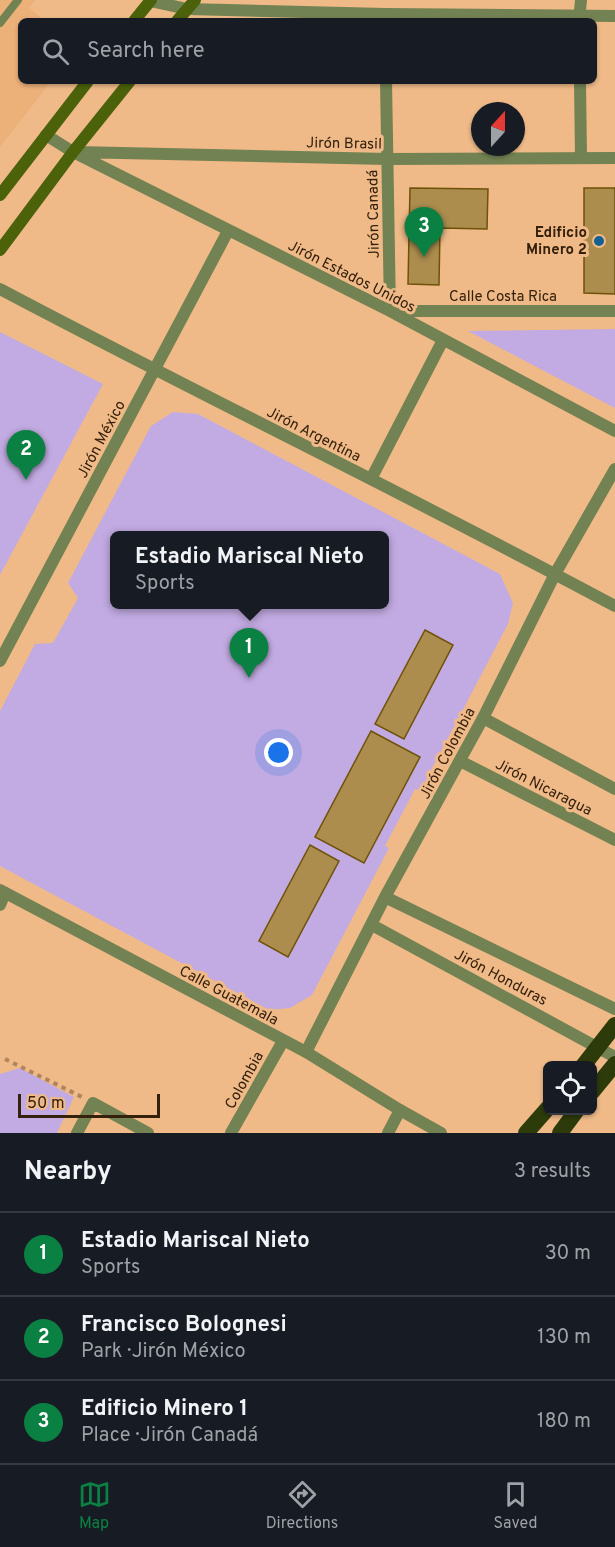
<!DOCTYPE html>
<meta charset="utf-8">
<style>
:root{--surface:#171b24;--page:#20242c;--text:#f1f3f6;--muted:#9ea1a6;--line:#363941;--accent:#0b8043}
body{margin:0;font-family:Overpass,sans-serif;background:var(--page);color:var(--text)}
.controls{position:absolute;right:18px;bottom:18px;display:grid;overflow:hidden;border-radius:9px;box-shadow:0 2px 4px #0004}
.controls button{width:54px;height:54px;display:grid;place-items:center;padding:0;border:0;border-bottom:2px solid var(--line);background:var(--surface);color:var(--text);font:30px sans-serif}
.compass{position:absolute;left:471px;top:102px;width:54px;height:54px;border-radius:50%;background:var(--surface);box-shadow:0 2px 4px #0004;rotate:21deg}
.scale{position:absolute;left:18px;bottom:15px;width:142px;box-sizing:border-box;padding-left:6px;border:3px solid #35200c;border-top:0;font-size:16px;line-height:21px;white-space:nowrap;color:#35200c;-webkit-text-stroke:4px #efba88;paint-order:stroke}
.you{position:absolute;left:279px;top:753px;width:21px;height:21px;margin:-15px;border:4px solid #fff;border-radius:50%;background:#1a73e8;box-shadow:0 0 0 9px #1a73e833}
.badge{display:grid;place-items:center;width:39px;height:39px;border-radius:50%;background:var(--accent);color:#fff;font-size:20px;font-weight:700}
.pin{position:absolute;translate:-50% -50px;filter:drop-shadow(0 2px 3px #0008)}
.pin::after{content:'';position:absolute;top:32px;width:21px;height:18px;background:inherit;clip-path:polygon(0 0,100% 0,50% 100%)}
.popup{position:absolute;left:110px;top:531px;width:279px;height:78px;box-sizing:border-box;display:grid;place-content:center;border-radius:9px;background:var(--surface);filter:drop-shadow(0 2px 4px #0005);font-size:20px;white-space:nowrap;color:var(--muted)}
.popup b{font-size:22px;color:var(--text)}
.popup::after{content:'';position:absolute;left:50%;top:100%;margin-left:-12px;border:12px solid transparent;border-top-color:var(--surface)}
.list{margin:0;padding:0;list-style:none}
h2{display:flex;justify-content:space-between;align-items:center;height:78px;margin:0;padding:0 24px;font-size:26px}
h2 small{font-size:20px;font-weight:400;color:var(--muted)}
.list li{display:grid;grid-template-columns:39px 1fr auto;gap:18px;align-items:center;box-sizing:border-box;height:84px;padding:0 24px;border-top:2px solid var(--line)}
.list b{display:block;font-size:22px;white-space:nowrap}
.list p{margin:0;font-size:20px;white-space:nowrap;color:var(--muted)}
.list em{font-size:20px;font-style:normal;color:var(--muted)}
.icon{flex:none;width:33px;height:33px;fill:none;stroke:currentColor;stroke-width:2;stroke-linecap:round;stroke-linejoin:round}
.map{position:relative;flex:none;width:615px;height:1133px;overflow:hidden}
.search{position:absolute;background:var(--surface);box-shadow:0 2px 4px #0004;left:18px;right:18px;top:18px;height:66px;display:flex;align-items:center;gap:15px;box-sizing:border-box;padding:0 21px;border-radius:9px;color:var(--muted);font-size:22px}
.sheet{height:330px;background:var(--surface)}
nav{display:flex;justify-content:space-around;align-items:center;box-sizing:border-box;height:84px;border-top:2px solid var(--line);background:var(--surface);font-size:16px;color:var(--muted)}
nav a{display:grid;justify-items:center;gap:3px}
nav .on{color:var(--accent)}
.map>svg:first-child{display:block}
.built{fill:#ecb079}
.green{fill:#c2abe2;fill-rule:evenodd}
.building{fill:#ac8d4e;stroke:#6e5209;stroke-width:1.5}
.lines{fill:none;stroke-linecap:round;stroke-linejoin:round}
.path{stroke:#b0865e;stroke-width:4;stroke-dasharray:4.5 4.5;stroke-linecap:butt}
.service{stroke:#728252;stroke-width:8}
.minor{stroke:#728252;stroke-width:12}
.tertiary{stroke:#728252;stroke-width:12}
.secondary{stroke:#4b610a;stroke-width:12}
.trunk{stroke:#2d3a09;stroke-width:16}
.poi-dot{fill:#136194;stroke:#efba88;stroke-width:2}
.labels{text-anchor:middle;stroke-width:6;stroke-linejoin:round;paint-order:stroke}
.street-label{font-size:15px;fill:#35200c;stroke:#efba88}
.poi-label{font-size:15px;font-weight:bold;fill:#35200c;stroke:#efba88;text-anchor:end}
</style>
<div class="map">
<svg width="615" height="1133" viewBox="0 0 615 1133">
<rect width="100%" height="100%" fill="#efba88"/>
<path class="built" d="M 0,0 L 35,0 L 29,8 L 45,21 L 21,21 L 21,81 L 51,81 L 0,147 Z"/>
<path class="green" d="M 615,329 L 615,408 L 468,331 Z
M 0,332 L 103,384 L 0,575 Z
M 173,412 L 198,414 L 500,574 L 513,603 L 508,624 L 420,791 L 415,789 L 385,846 L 389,848 L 312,995 L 290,1008 L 269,1010 L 0,866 L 0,711 L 35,644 L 53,643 L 78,598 L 68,583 L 151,426 ZM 114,536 L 384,536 L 384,604 L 114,604 Z
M 20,1068 L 74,1097 L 57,1133 L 0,1133 L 0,1074 Z"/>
<path class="building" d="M 410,188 L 488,189 L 487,229 L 440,228 L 439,285 L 408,284 Z
M 584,188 L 615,188 L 615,294 L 584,293 Z
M 425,630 L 453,645 L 404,739 L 375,724 Z
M 371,731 L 420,757 L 364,863 L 315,837 Z
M 310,845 L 339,861 L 288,957 L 259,941 Z"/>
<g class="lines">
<path class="path" d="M 5,1059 L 82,1097"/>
<path class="service" d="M 0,23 L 18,0"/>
<path class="minor" d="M 150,1 L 187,9 L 385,14 L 615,16
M 579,21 L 581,0
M 386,81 L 390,311 L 615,311
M 580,81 L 581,157
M 46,135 L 73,152 L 390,311 L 615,431
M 76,152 L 387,159 L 615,158
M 0,289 C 204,397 412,497 615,606
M 371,479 L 443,340
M 0,661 L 228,231
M 483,718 L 615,789
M 460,761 L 615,840
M 385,897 L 615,1009
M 0,905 L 5,893
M 372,925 L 615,1057
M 306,1052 L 385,897 L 483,718 L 555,574 L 615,469
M 77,1133 L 93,1103 L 148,1133
M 231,1133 L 283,1041
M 388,1133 L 400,1110"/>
<path class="tertiary" d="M 0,890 L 306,1052 L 400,1110 L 441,1133"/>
<path class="secondary" d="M 134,21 L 151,0
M 177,21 L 195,0
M 0,195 L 88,81
M 0,250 L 73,152 L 130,81"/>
<path class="trunk" d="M 583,1066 L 615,1025
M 592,1092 L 615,1064
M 526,1133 L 548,1108
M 560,1133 L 577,1110"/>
</g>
<circle class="poi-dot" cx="599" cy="241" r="6"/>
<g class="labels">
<g class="street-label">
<text transform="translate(344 143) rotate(1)" y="5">Jirón Brasil</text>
<text transform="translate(373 214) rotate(-91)" y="5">Jirón Canadá</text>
<text transform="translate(352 276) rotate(27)" y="5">Jirón Estados Unidos</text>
<text x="503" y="301">Calle Costa Rica</text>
<text transform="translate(314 434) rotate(27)" y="5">Jirón Argentina</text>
<text transform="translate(101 439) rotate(-62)" y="5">Jirón México</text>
<text transform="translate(447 753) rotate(-62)" y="5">Jirón Colombia</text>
<text transform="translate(544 787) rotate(27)" y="5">Jirón Nicaragua</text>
<text transform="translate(501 977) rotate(28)" y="5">Jirón Honduras</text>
<text transform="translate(229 995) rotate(28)" y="5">Calle Guatemala</text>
<text transform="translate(244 1080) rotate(-61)" y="5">Colombia</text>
</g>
<g class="poi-label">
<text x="587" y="237">Edificio<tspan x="587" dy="17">Minero 2</tspan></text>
</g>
</g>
</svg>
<div class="controls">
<button><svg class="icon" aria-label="locate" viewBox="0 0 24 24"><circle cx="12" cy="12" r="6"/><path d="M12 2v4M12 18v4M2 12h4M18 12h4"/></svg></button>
</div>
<svg class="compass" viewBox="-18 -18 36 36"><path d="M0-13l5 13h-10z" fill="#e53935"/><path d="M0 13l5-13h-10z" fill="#9ea1a6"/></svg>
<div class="scale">50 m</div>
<div class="you"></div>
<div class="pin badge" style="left:249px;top:678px">1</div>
<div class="popup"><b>Estadio Mariscal Nieto</b>Sports</div>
<div class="pin badge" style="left:26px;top:480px">2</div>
<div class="pin badge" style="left:424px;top:257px">3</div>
<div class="search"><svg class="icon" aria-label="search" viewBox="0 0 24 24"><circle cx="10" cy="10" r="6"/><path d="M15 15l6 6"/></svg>Search here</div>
</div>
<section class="sheet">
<h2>Nearby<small>3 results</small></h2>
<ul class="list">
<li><span class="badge">1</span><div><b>Estadio Mariscal Nieto</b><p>Sports</p></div><em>30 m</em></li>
<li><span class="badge">2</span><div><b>Francisco Bolognesi</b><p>Park · Jirón México</p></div><em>130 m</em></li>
<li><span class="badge">3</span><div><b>Edificio Minero 1</b><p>Place · Jirón Canadá</p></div><em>180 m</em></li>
</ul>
</section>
<nav>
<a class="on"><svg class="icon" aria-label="map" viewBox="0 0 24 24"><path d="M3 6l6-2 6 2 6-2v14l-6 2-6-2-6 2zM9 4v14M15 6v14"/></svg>Map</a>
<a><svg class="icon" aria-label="directions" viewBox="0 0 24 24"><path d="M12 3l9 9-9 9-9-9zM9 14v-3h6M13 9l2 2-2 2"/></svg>Directions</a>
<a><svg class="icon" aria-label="saved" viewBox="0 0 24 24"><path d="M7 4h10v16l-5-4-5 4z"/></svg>Saved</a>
</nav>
